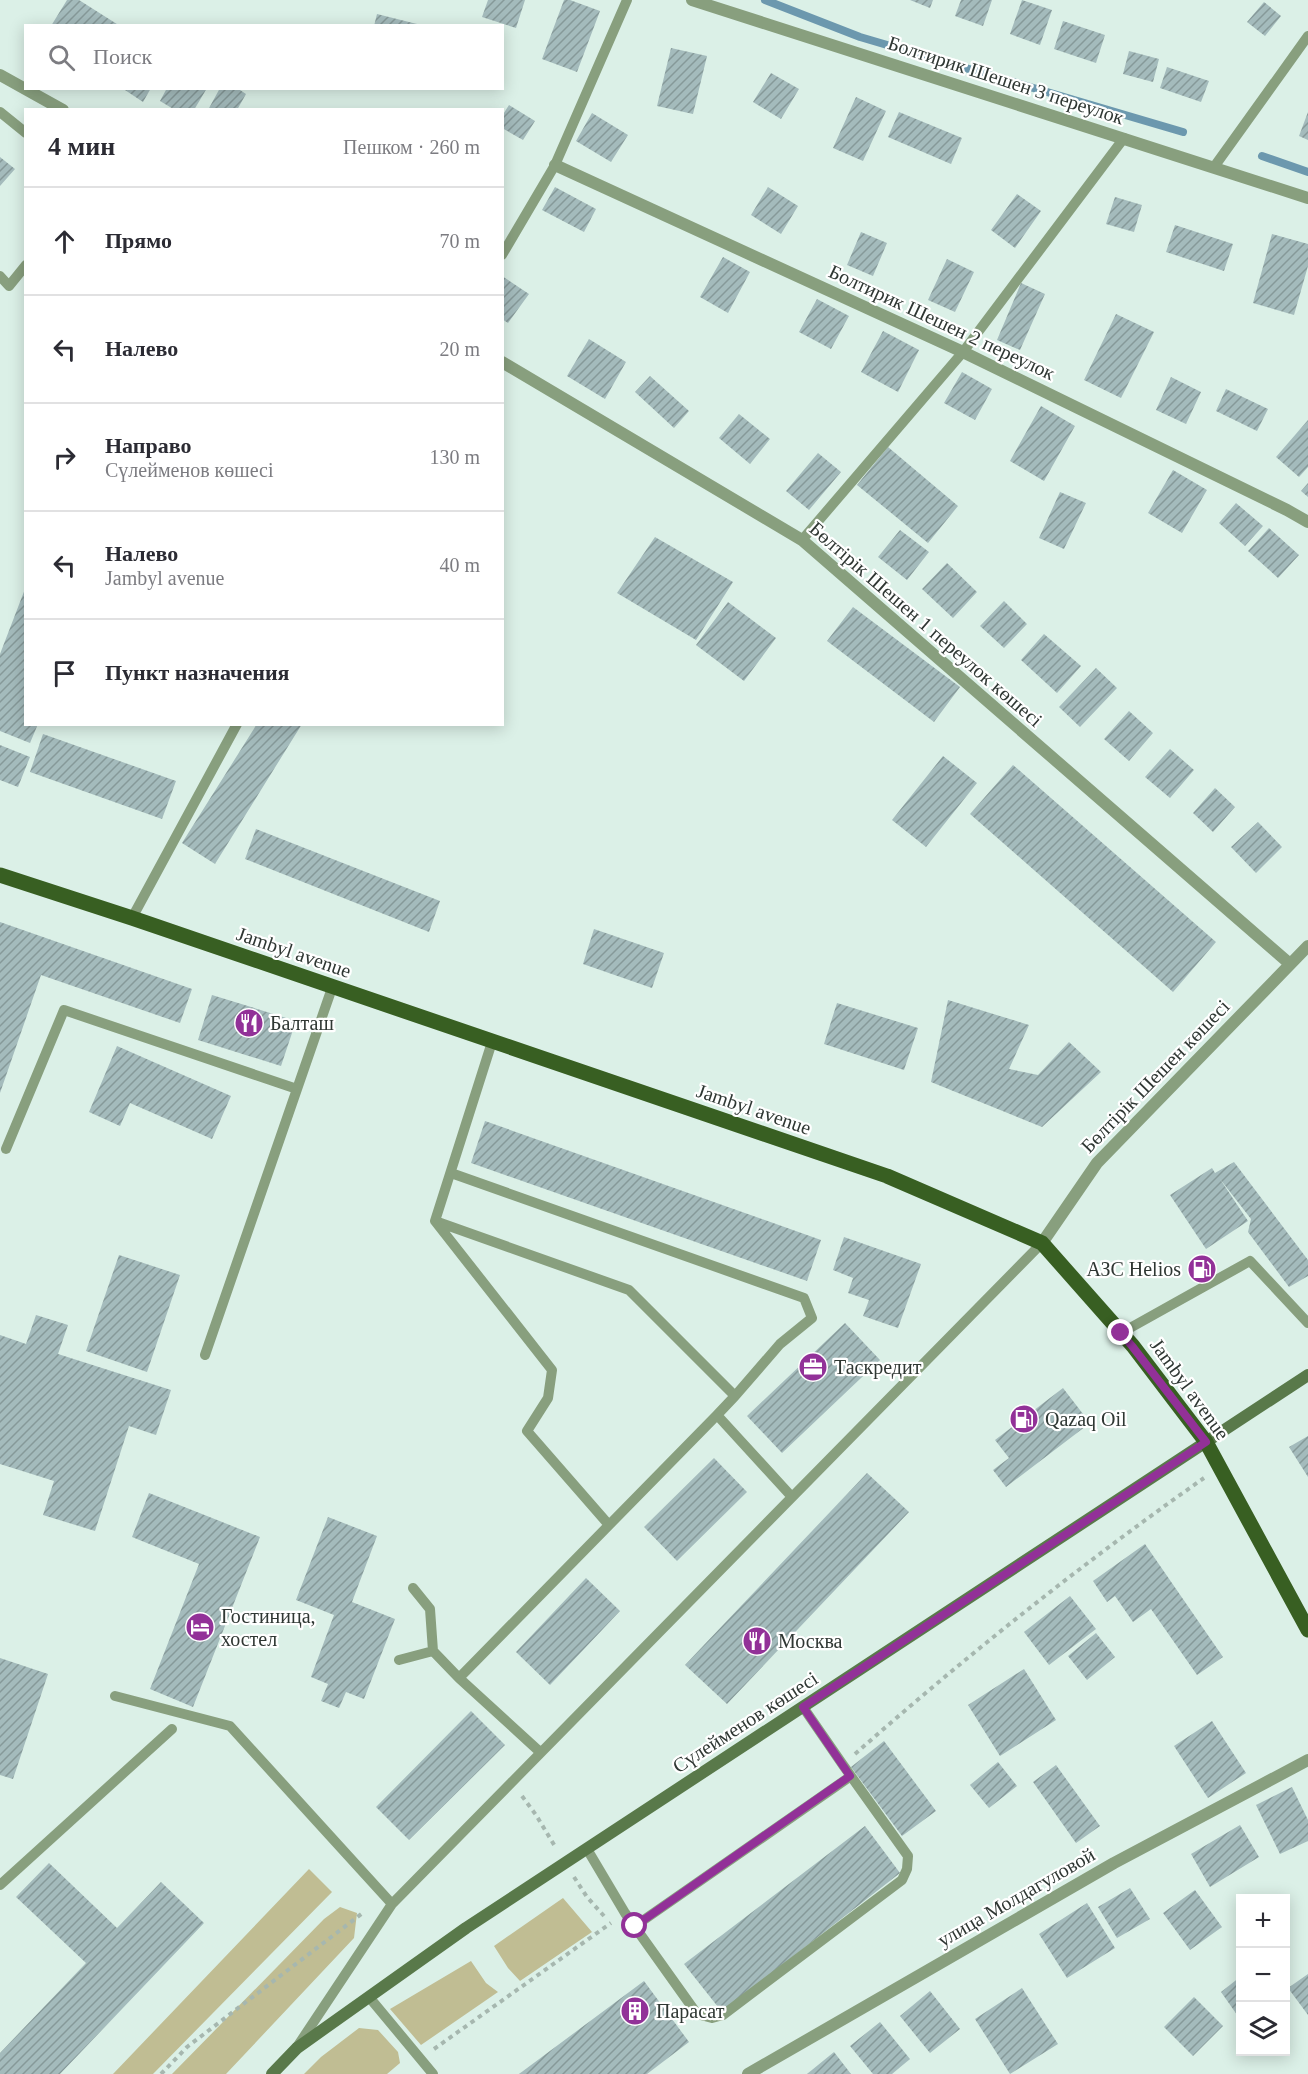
<!DOCTYPE html>
<html lang="ru">
<meta charset="utf-8">
<style>
:root{--surface:#fff;--page:#f2f2f3;--text:#2b2b33;--muted:#7c7c81;--line:#e1e1e2}
body{margin:0;font-family:Georgia,serif;background:var(--page);color:var(--text)}
.controls{position:absolute;right:18px;bottom:18px;display:grid;overflow:hidden;border-radius:0px;box-shadow:0 3px 15px #0003}
.controls button{width:54px;height:54px;display:grid;place-items:center;padding:0;border:0;border-bottom:2px solid var(--line);background:var(--surface);color:var(--text);font:30px sans-serif}
.stop{position:absolute;width:18px;height:18px;margin:-14px;border:4px solid #923198;border-radius:50%;background:#fff}
.stop.end{background:#923198;border-color:#fff;box-shadow:0 2px 6px #0008}
.list{margin:0;padding:0;list-style:none}
h2{display:flex;justify-content:space-between;align-items:center;height:78px;margin:0;padding:0 24px;font-size:26px}
h2 small{font-size:20px;font-weight:400;color:var(--muted)}
.list li{display:grid;grid-template-columns:39px 1fr auto;gap:18px;align-items:center;box-sizing:border-box;height:108px;padding:0 24px;border-top:2px solid var(--line)}
.list b{display:block;font-size:22px;white-space:nowrap}
.list p{margin:0;font-size:20px;white-space:nowrap;color:var(--muted)}
.list em{font-size:20px;font-style:normal;color:var(--muted)}
.icon{flex:none;width:33px;height:33px;fill:none;stroke:currentColor;stroke-width:2;stroke-linecap:round;stroke-linejoin:round}
.map{position:relative;flex:none;width:1308px;height:2074px;overflow:hidden}
.search{position:absolute;background:var(--surface);box-shadow:0 3px 15px #0003;left:24px;top:24px;width:480px;height:66px;display:flex;align-items:center;gap:15px;box-sizing:border-box;padding:0 21px;border-radius:0px;color:var(--muted);font-size:22px}
.panel{position:absolute;background:var(--surface);box-shadow:0 3px 15px #0003;left:24px;top:108px;width:480px;height:618px;border-radius:0px}
.map>svg:first-child{display:block}
.grass{fill:#c0bd93}
.lines{fill:none;stroke-linecap:round;stroke-linejoin:round}
.stream{stroke:#6c98ae;stroke-width:8}
.building{fill:url(#building-hatch)}
.path{stroke:#a6b7af;stroke-width:4;stroke-dasharray:4.5 4.5;stroke-linecap:butt}
.service{stroke:#889f7e;stroke-width:10}
.minor{stroke:#889f7e;stroke-width:12}
.secondary{stroke:#59794a;stroke-width:12}
.primary{stroke:#385f22;stroke-width:15}
.route{stroke:#923198;stroke-width:8}
.labels{text-anchor:middle;stroke-width:4.5;stroke-linejoin:round;paint-order:stroke}
.street-label{font-size:20px;fill:#2f3733;stroke:#fff}
.poi-label{font-size:20px;fill:#2f3733;stroke:#fff;text-anchor:start}
</style>
<div class="map">
<svg width="1308" height="2074" viewBox="0 0 1308 2074">
<defs>
<pattern id="building-hatch" width="6" height="6" patternUnits="userSpaceOnUse" patternTransform="scale(1.5)"><rect width="6" height="6" fill="#a4bbbc"/><path d="M-1 1l2-2M0 6l6-6M5 7l2-2" fill="none" stroke="#869999"/></pattern>
</defs>
<rect width="100%" height="100%" fill="#dbf0e7"/>
<path class="grass" d="M 309,1869 L 332,1892 L 153,2074 L 113,2074 Z
M 563,1898 L 592,1932 L 520,1981 L 508,1968 L 494,1946 Z
M 340,1907 L 357,1913 L 354,1938 L 226,2074 L 172,2074 L 324,1919 Z
M 471,1961 L 486,1983 L 498,1992 L 421,2045 L 390,2009 Z
M 359,2028 L 378,2030 L 398,2052 L 400,2063 L 387,2074 L 304,2074 L 321,2057 Z"/>
<g class="lines">
<path class="stream" d="M 765,0 L 860,37 L 1183,132
M 1262,156 L 1308,172"/>
</g>
<path class="building" d="M 67,0 L 79,0 L 120,26 L 51,26 Z
M 488,0 L 525,0 L 516,28 L 482,17 Z
M 564,0 L 570,0 L 600,11 L 577,72 L 542,59 Z
M 910,0 L 933,0 L 930,8 Z
M 961,0 L 992,0 L 983,26 L 955,16 Z
M 1022,0 L 1052,10 L 1040,45 L 1010,34 Z
M 1264,2 L 1281,16 L 1265,36 L 1247,22 Z
M 377,14 L 421,25 L 421,26 L 374,26 Z
M 1063,21 L 1105,35 L 1096,63 L 1054,49 Z
M 671,48 L 707,56 L 693,114 L 657,106 Z
M 1129,51 L 1159,59 L 1153,82 L 1123,74 Z
M 1167,67 L 1209,81 L 1201,102 L 1160,88 Z
M 771,73 L 799,89 L 781,119 L 753,102 Z
M 122,88 L 151,88 L 143,102 Z
M 167,88 L 207,88 L 194,110 L 175,110 L 160,101 Z
M 220,88 L 237,88 L 246,94 L 237,110 L 208,110 Z
M 856,97 L 886,111 L 863,161 L 833,148 Z
M 509,105 L 535,121 L 523,140 L 502,128 L 502,116 Z
M 899,112 L 962,138 L 951,164 L 888,137 Z
M 1308,112 L 1308,140 L 1299,136 Z
M 592,113 L 628,135 L 611,162 L 576,141 Z
M 0,157 L 15,169 L 0,186 Z
M 555,187 L 596,209 L 584,232 L 542,210 Z
M 768,187 L 798,206 L 781,234 L 751,215 Z
M 1017,194 L 1041,211 L 1015,248 L 991,230 Z
M 1115,197 L 1142,205 L 1134,232 L 1106,224 Z
M 1175,225 L 1233,244 L 1224,271 L 1166,252 Z
M 861,232 L 887,243 L 873,276 L 847,265 Z
M 1272,234 L 1308,244 L 1308,266 L 1294,315 L 1253,303 Z
M 723,257 L 750,272 L 728,313 L 700,297 Z
M 947,259 L 974,272 L 955,312 L 928,300 Z
M 502,276 L 529,294 L 508,323 L 502,319 Z
M 1021,283 L 1045,294 L 1020,350 L 997,340 Z
M 817,299 L 849,316 L 831,349 L 799,332 Z
M 1116,314 L 1154,332 L 1121,398 L 1084,380 Z
M 883,331 L 919,350 L 898,392 L 861,372 Z
M 589,339 L 626,362 L 605,399 L 567,376 Z
M 962,372 L 992,389 L 975,420 L 944,403 Z
M 650,376 L 689,411 L 674,428 L 635,392 Z
M 1171,377 L 1201,392 L 1186,424 L 1156,410 Z
M 1226,389 L 1268,409 L 1257,431 L 1216,411 Z
M 1041,406 L 1075,426 L 1044,481 L 1010,461 Z
M 739,414 L 770,439 L 750,464 L 719,438 Z
M 1308,420 L 1308,467 L 1299,477 L 1276,457 Z
M 888,447 L 958,506 L 928,543 L 857,485 Z
M 818,453 L 841,472 L 809,510 L 786,491 Z
M 1173,470 L 1207,490 L 1182,533 L 1148,513 Z
M 1308,483 L 1308,497 L 1301,491 Z
M 1060,492 L 1086,503 L 1064,549 L 1039,538 Z
M 1236,503 L 1263,526 L 1245,546 L 1219,523 Z
M 1269,528 L 1299,555 L 1278,578 L 1248,551 Z
M 900,530 L 929,552 L 907,580 L 878,557 Z
M 655,537 L 733,582 L 696,640 L 617,593 Z
M 947,563 L 977,592 L 953,618 L 922,589 Z
M 25,589 L 26,724 L 38,724 L 30,743 L 0,731 L 0,654 Z
M 1004,601 L 1027,624 L 1004,648 L 980,626 Z
M 728,602 L 776,638 L 744,681 L 696,645 Z
M 853,607 L 960,687 L 934,722 L 827,641 Z
M 1044,634 L 1081,666 L 1057,693 L 1021,660 Z
M 1096,668 L 1117,688 L 1080,727 L 1059,707 Z
M 1129,711 L 1153,733 L 1129,761 L 1104,739 Z
M 257,724 L 302,724 L 215,864 L 182,843 Z
M 43,734 L 176,781 L 162,819 L 30,772 Z
M 0,745 L 30,757 L 18,787 L 0,780 Z
M 1170,749 L 1194,770 L 1170,798 L 1145,777 Z
M 943,756 L 977,783 L 926,847 L 892,820 Z
M 1013,765 L 1216,942 L 1173,992 L 970,814 Z
M 1215,788 L 1235,807 L 1213,832 L 1193,813 Z
M 1258,822 L 1282,847 L 1256,873 L 1231,847 Z
M 256,829 L 440,901 L 429,932 L 245,859 Z
M 0,922 L 192,989 L 180,1023 L 41,975 L 0,1093 Z
M 594,929 L 664,953 L 652,988 L 583,964 Z
M 212,995 L 296,1021 L 281,1066 L 198,1040 Z
M 948,1000 L 1029,1025 L 1009,1069 L 1038,1075 L 1069,1042 L 1101,1072 L 1042,1127 L 931,1082 Z
M 837,1003 L 918,1028 L 904,1070 L 824,1044 Z
M 117,1046 L 231,1096 L 212,1139 L 130,1103 L 120,1126 L 89,1112 Z
M 485,1121 L 821,1240 L 807,1281 L 471,1163 Z
M 1234,1162 L 1308,1260 L 1308,1276 L 1289,1287 L 1248,1232 L 1251,1219 L 1220,1179 L 1248,1221 L 1206,1249 L 1170,1195 L 1212,1168 L 1215,1173 Z
M 844,1237 L 921,1264 L 898,1328 L 863,1316 L 869,1300 L 848,1293 L 853,1278 L 833,1270 Z
M 119,1255 L 180,1275 L 147,1372 L 86,1351 Z
M 36,1315 L 68,1325 L 58,1354 L 171,1390 L 156,1435 L 129,1426 L 95,1531 L 43,1515 L 54,1481 L 0,1464 L 0,1335 L 26,1344 Z
M 845,1323 L 880,1360 L 782,1453 L 747,1416 Z
M 1063,1388 L 1090,1423 L 1006,1487 L 993,1470 L 1009,1458 L 995,1440 Z
M 1308,1436 L 1308,1477 L 1289,1447 Z
M 714,1458 L 747,1492 L 677,1561 L 644,1527 Z
M 867,1473 L 909,1512 L 727,1704 L 685,1665 Z
M 149,1493 L 260,1537 L 193,1707 L 150,1689 L 199,1564 L 132,1537 Z
M 328,1517 L 377,1536 L 352,1602 L 395,1619 L 364,1699 L 346,1692 L 339,1708 L 321,1701 L 328,1684 L 311,1677 L 334,1615 L 296,1600 Z
M 1145,1544 L 1223,1657 L 1197,1675 L 1151,1609 L 1133,1622 L 1115,1596 L 1107,1602 L 1093,1581 Z
M 586,1578 L 620,1611 L 550,1685 L 516,1652 Z
M 1070,1596 L 1096,1629 L 1049,1665 L 1024,1632 Z
M 1096,1633 L 1115,1657 L 1087,1680 L 1068,1656 Z
M 0,1658 L 48,1674 L 13,1779 L 0,1775 Z
M 1024,1669 L 1056,1720 L 1000,1756 L 968,1705 Z
M 471,1711 L 505,1745 L 409,1840 L 376,1807 Z
M 1212,1721 L 1246,1773 L 1208,1798 L 1174,1746 Z
M 884,1741 L 936,1811 L 902,1836 L 851,1767 Z
M 998,1762 L 1017,1786 L 989,1808 L 970,1785 Z
M 1056,1765 L 1100,1826 L 1076,1843 L 1033,1782 Z
M 1292,1787 L 1308,1820 L 1308,1841 L 1280,1854 L 1256,1805 Z
M 1240,1825 L 1259,1857 L 1210,1887 L 1191,1854 Z
M 865,1826 L 900,1873 L 722,2012 L 684,1964 Z
M 49,1863 L 117,1928 L 161,1882 L 204,1923 L 60,2074 L 0,2074 L 0,2053 L 86,1963 L 16,1897 Z
M 1130,1888 L 1150,1919 L 1117,1938 L 1098,1907 Z
M 1195,1890 L 1222,1927 L 1190,1950 L 1163,1913 Z
M 1087,1903 L 1115,1948 L 1067,1978 L 1039,1934 Z
M 1308,1974 L 1308,2015 L 1288,1988 Z
M 1240,1977 L 1240,2019 L 1221,1992 Z
M 644,1981 L 689,2042 L 647,2074 L 519,2074 Z
M 1022,1988 L 1058,2044 L 1010,2074 L 975,2019 Z
M 930,1991 L 960,2029 L 930,2053 L 900,2016 Z
M 1194,1997 L 1223,2026 L 1193,2056 L 1164,2027 Z
M 880,2022 L 910,2059 L 892,2074 L 873,2074 L 850,2046 Z
M 834,2052 L 851,2074 L 807,2074 Z"/>
<g class="lines">
<path class="path" d="M 855,1754 C 966,1656 1083,1563 1204,1478
M 522,1796 L 536,1815 L 556,1848
M 574,1877 L 587,1897 L 604,1916
M 434,2049 L 611,1923
M 161,2074 L 187,2047 L 364,1912"/>
<path class="service" d="M 0,112 L 26,133
M 1214,167 L 1308,36
M 502,255 L 555,165 L 627,0
M 0,276 L 9,286 L 26,265
M 802,540 L 963,352 L 1124,138
M 132,918 L 237,724
M 492,1042 L 435,1221 L 629,1290 L 735,1396 L 717,1415 L 792,1497
M 6,1149 L 64,1010 L 297,1089
M 451,1173 L 804,1298 L 812,1318 L 780,1344 L 735,1396
M 435,1221 L 552,1370 L 548,1398 L 527,1431 L 609,1525
M 1121,1333 L 1250,1261 L 1308,1323
M 205,1355 L 332,988
M 413,1588 L 430,1609 L 433,1651
M 399,1660 L 433,1651 L 459,1678
M 115,1696 L 230,1726 L 392,1904
M 540,1752 L 459,1678 L 717,1415
M 587,1849 L 625,1913 L 697,2014 L 712,2018 L 723,2015 L 902,1880 L 907,1869 L 908,1856 L 843,1765 L 803,1707
M 0,1885 L 172,1729
M 635,1926 L 851,1776
M 369,1997 L 433,2074
M 297,2047 L 392,1904 L 1042,1243"/>
<path class="minor" d="M 692,0 L 1308,198
M 0,75 L 63,110
M 555,165 L 963,352 L 1287,510 L 1308,522
M 502,362 L 802,540 L 1290,964
M 1042,1243 L 1097,1163 L 1308,946
M 748,2074 L 1114,1863 L 1308,1760"/>
<path class="secondary" d="M 272,2074 L 297,2048 L 466,1928 L 1308,1375"/>
<path class="primary" d="M 0,875 L 132,918 L 887,1176 L 1042,1243 L 1133,1346 L 1206,1442 L 1308,1630"/>
</g>
<g class="lines">
<path class="route" d="M 635,1926 L 850,1776 L 803,1707 L 1206,1442 L 1132,1346 L 1121,1333"/>
</g>
<defs>
<g id="restaurant-disc" transform="scale(1.5)"><circle r="9.5" fill="#923198" stroke="#fff"/><path d="M-5-6h1v4h1v-4h1v4h1v-4h1v5L-1.5 .5V6h-2V.5L-5-1ZM5-6V6H3V1.5H1.5Q1.5-4 5-6Z" fill="#fff"/></g>
<g id="fuel-disc" transform="scale(1.5)"><circle r="9.5" fill="#923198" stroke="#fff"/><path d="M-5.5-6h7V0h2V4h1.3V-2.5L3-4.5l.8-.8L6-3V5H2.5V1h-1V6h-7ZM-4.2-4.7v3.2H.2V-4.7Z" fill="#fff"/></g>
<g id="office-disc" transform="scale(1.5)"><circle r="9.5" fill="#923198" stroke="#fff"/><path d="M-6-3h4V-5.5h4V-3h4V5H-6ZM-1-4.5V-3h2v-1.5ZM-6 0V1H6V0Z" fill="#fff"/></g>
<g id="hotel-disc" transform="scale(1.5)"><circle r="9.5" fill="#923198" stroke="#fff"/><path d="M-6-4.5h1.5V1H6V5H4.5V3h-9V5H-6ZM-4 0a1.8 1.8 0 1 1 3.6 0ZM.5 0V-2.5h3Q6-2.5 6 0Z" fill="#fff"/></g>
<g id="building-disc" transform="scale(1.5)"><circle r="9.5" fill="#923198" stroke="#fff"/><path d="M-4-6H4V6H1V3H-1V6H-4ZM-2.5-4.3h1.7v1.8h-1.7ZM.8-4.3h1.7v1.8H.8ZM-2.5-1h1.7V.8h-1.7ZM.8-1h1.7V.8H.8Z" fill="#fff"/></g>
</defs>
<g fill-rule="evenodd">
<use href="#restaurant-disc" x="249" y="1023"/>
<use href="#fuel-disc" x="1202" y="1269"/>
<use href="#office-disc" x="813" y="1367"/>
<use href="#fuel-disc" x="1024" y="1419"/>
<use href="#hotel-disc" x="200" y="1627"/>
<use href="#restaurant-disc" x="757" y="1641"/>
<use href="#building-disc" x="635" y="2011"/>
</g>
<g class="labels">
<g class="street-label">
<text transform="translate(1006 80) rotate(18)" y="7">Болтирик Шешен 3 переулок</text>
<text transform="translate(942 322) rotate(25)" y="7">Болтирик Шешен 2 переулок</text>
<text transform="translate(926 624) rotate(41)" y="7">Бөлтірік Шешен 1 переулок көшесі</text>
<text transform="translate(294 952) rotate(19)" y="7">Jambyl avenue</text>
<text transform="translate(1155 1076) rotate(-46)" y="7">Бөлтірік Шешен көшесі</text>
<text transform="translate(754 1109) rotate(19)" y="7">Jambyl avenue</text>
<text transform="translate(1190 1389) rotate(54)" y="7">Jambyl avenue</text>
<text transform="translate(745 1722) rotate(-33)" y="7">Сүлейменов көшесі</text>
<text transform="translate(1016 1897) rotate(-30)" y="7">улица Молдагуловой</text>
</g>
<g class="poi-label">
<text x="270" y="1030">Балташ</text>
<text x="1181" y="1276" text-anchor="end">АЗС Helios</text>
<text x="834" y="1374">Таскредит</text>
<text x="1045" y="1426">Qazaq Oil</text>
<text x="221" y="1623">Гостиница,<tspan x="221" dy="23">хостел</tspan></text>
<text x="778" y="1648">Москва</text>
<text x="656" y="2018">Парасат</text>
</g>
</g>
</svg>
<div class="controls">
<button>+</button>
<button>−</button>
<button><svg class="icon" aria-label="layers" viewBox="0 0 24 24"><path d="M12 4l9 5-9 5-9-5zM3 14l9 5 9-5"/></svg></button>
</div>
<div class="stop" style="left:635px;top:1926px"></div>
<div class="stop end" style="left:1121px;top:1333px"></div>
<div class="search"><svg class="icon" aria-label="search" viewBox="0 0 24 24"><circle cx="10" cy="10" r="6"/><path d="M15 15l6 6"/></svg>Поиск</div>
<section class="panel">
<h2>4 мин<small>Пешком · 260 m</small></h2>
<ul class="list">
<li><svg class="icon" aria-label="ahead" viewBox="0 0 24 24"><path d="M12 20V5M6 11l6-6 6 6"/></svg><div><b>Прямо</b></div><em>70 m</em></li>
<li><svg class="icon" aria-label="left" viewBox="0 0 24 24"><path d="M17 20v-9H6M10 6l-5 5 5 5"/></svg><div><b>Налево</b></div><em>20 m</em></li>
<li><svg class="icon" aria-label="right" viewBox="0 0 24 24"><path d="M7 20v-9h11M14 6l5 5-5 5"/></svg><div><b>Направо</b><p>Сүлейменов көшесі</p></div><em>130 m</em></li>
<li><svg class="icon" aria-label="left" viewBox="0 0 24 24"><path d="M17 20v-9H6M10 6l-5 5 5 5"/></svg><div><b>Налево</b><p>Jambyl avenue</p></div><em>40 m</em></li>
<li><svg class="icon" aria-label="arrive" viewBox="0 0 24 24"><path d="M6 21V4h12l-3 4 3 4H6"/></svg><div><b>Пункт назначения</b></div></li>
</ul>
</section>
</div>
